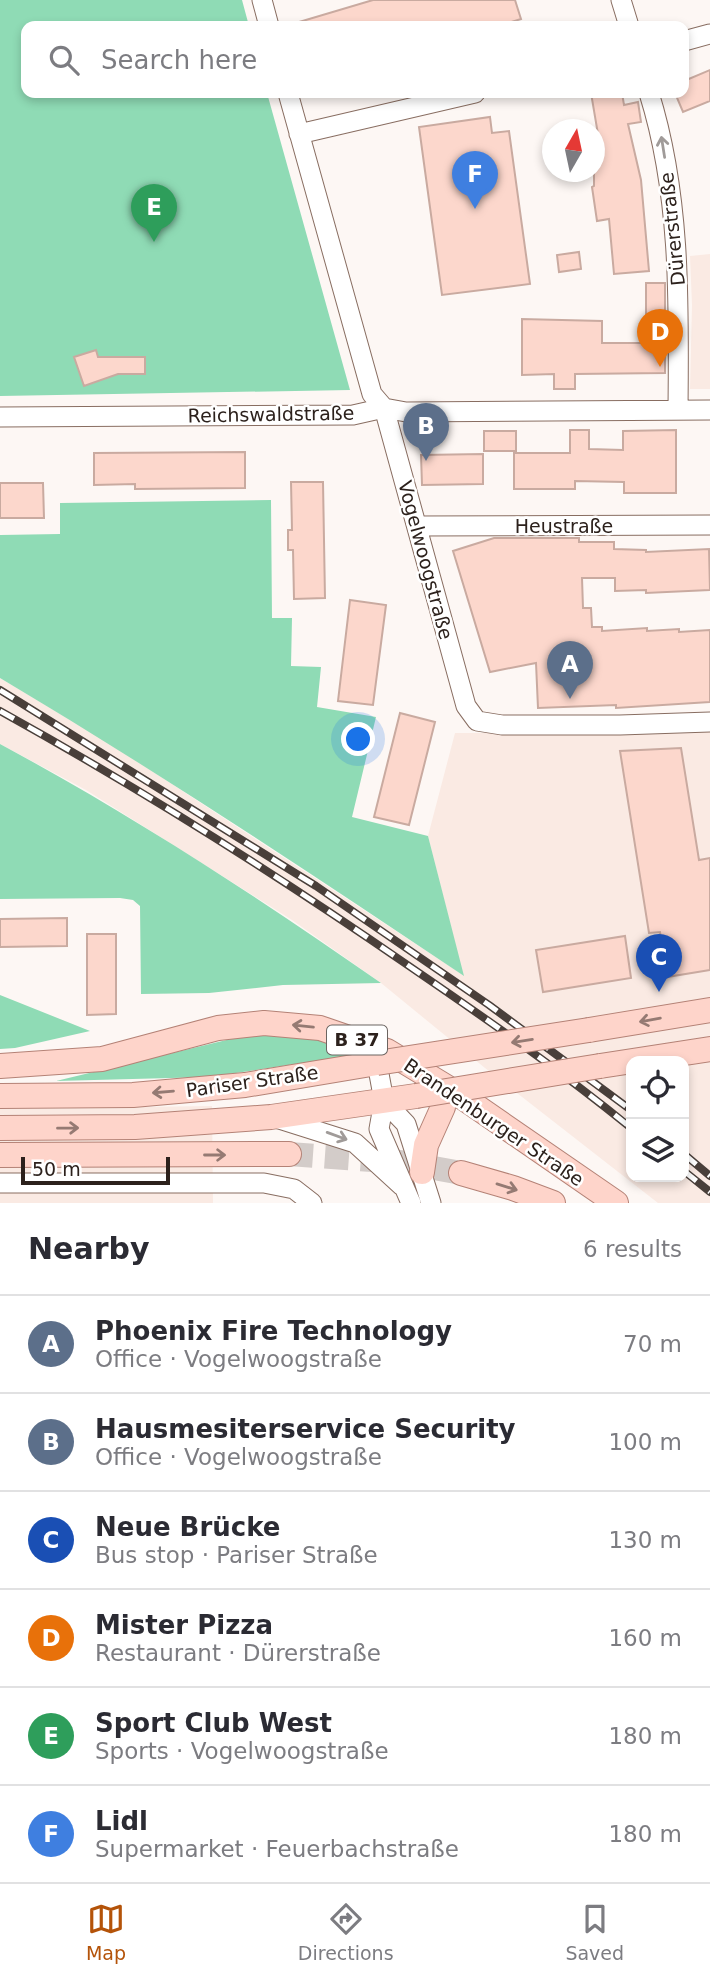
<!DOCTYPE html>
<meta charset="utf-8">
<style>
:root{--surface:#fff;--page:#f2f2f3;--text:#2b2b33;--muted:#7c7c81;--line:#e1e1e2;--accent:#b45309}
body{margin:0;font-family:"DejaVu Sans",sans-serif;background:var(--page);color:var(--text)}
.controls{position:absolute;right:21px;bottom:21px;display:grid;overflow:hidden;border-radius:14px;box-shadow:0 4px 10px #0003}
.controls button{width:63px;height:63px;display:grid;place-items:center;padding:0;border:0;border-bottom:2px solid var(--line);background:var(--surface);color:var(--text);font:35px sans-serif}
.compass{position:absolute;left:542px;top:119px;width:63px;height:63px;border-radius:50%;background:var(--surface);box-shadow:0 4px 10px #0003;rotate:9deg}
.scale{position:absolute;left:21px;bottom:18px;width:149px;box-sizing:border-box;padding-left:7px;border:4px solid #2c211c;border-top:0;font-size:19px;line-height:24px;white-space:nowrap;color:#2c211c;-webkit-text-stroke:5px #fff;paint-order:stroke}
.you{position:absolute;left:359px;top:740px;width:24px;height:24px;margin:-18px;border:5px solid #fff;border-radius:50%;background:#1a73e8;box-shadow:0 0 0 10px #1a73e833}
.badge{display:grid;place-items:center;width:46px;height:46px;border-radius:50%;background:var(--accent);color:#fff;font-size:23px;font-weight:700}
.pin{position:absolute;translate:-50% -58px;filter:drop-shadow(0 2px 4px #0008)}
.pin::after{content:'';position:absolute;top:37px;width:24px;height:21px;background:inherit;clip-path:polygon(0 0,100% 0,50% 100%)}
.list{margin:0;padding:0;list-style:none}
h2{display:flex;justify-content:space-between;align-items:center;height:91px;margin:0;padding:0 28px;font-size:30px}
h2 small{font-size:23px;font-weight:400;color:var(--muted)}
.list li{display:grid;grid-template-columns:46px 1fr auto;gap:21px;align-items:center;box-sizing:border-box;height:98px;padding:0 28px;border-top:2px solid var(--line)}
.list b{display:block;font-size:26px;white-space:nowrap}
.list p{margin:0;font-size:23px;white-space:nowrap;color:var(--muted)}
.list em{font-size:23px;font-style:normal;color:var(--muted)}
.icon{flex:none;width:38px;height:38px;fill:none;stroke:currentColor;stroke-width:2;stroke-linecap:round;stroke-linejoin:round}
.map{position:relative;flex:none;width:710px;height:1203px;overflow:hidden}
.search{position:absolute;background:var(--surface);box-shadow:0 4px 10px #0003;left:21px;right:21px;top:21px;height:77px;display:flex;align-items:center;gap:18px;box-sizing:border-box;padding:0 24px;border-radius:14px;color:var(--muted);font-size:26px}
.sheet{height:679px;background:var(--surface)}
nav{display:flex;justify-content:space-around;align-items:center;box-sizing:border-box;height:98px;border-top:2px solid var(--line);background:var(--surface);font-size:19px;color:var(--muted)}
nav a{display:grid;justify-items:center;gap:4px}
nav .on{color:var(--accent)}
.map>svg:first-child{display:block}
.built{fill:#faeae3;fill-rule:evenodd}
.green{fill:#8fdbb5}
.building{fill:#fcd7cc;stroke:#c9aaa0;stroke-width:2}
.lines{fill:none;stroke-linecap:round;stroke-linejoin:round}
.major-tunnel{stroke:#d3ccc9;stroke-width:24;stroke-dasharray:24 12;stroke-linecap:butt}
.minor-casing{stroke:#886d61;stroke-width:21}
.major-casing{stroke:#b48276;stroke-width:26}
.minor{stroke:#fff;stroke-width:19}
.major{stroke:#fed4ca;stroke-width:24}
.rail-casing{stroke:#493f3a;stroke-width:8}
.rail{stroke:#fff;stroke-width:5;stroke-dasharray:16;stroke-linecap:butt}
.major-bridge-casing{stroke:#b48276;stroke-width:26;stroke-linecap:butt}
.major-bridge{stroke:#fed4ca;stroke-width:24}
.oneway{stroke:#a09b99}
.oneway2{stroke:#957a73}
.labels{text-anchor:middle;stroke-width:5;stroke-linejoin:round;paint-order:stroke}
.shield{fill:#fff;stroke:#6b6460;stroke-width:2}
.shield-label{font-size:18px;font-weight:bold;fill:#2c211c}
.street-label{font-size:19px;fill:#2c211c;stroke:#fff}
</style>
<div class="map">
<svg width="710" height="1203" viewBox="0 0 710 1203">
<rect width="100%" height="100%" fill="#fdf7f4"/>
<path class="built" d="M 710,254 L 710,389 L 690,389 L 692,305 L 690,256 Z
M 0,678 L 117,748 L 463,975 L 428,836 L 455,733 L 621,733 L 710,729 L 710,1203 L 658,1203 L 485,1068 L 381,983 L 292,920 L 86,790 L 0,744 ZM 631,1061 L 684,1061 L 684,1177 L 631,1177 Z
M 212,1106 L 213,1203 L 0,1203 L 0,1109 Z"/>
<path class="green" d="M 0,0 L 242,0 L 249,26 L 26,26 L 26,93 L 267,93 L 350,390 L 0,396 Z
M 271,500 L 272,618 L 292,618 L 291,666 L 321,667 L 317,707 L 376,717 L 352,817 L 428,836 L 464,976 C 311,873 158,772 0,678 L 0,535 L 60,534 L 60,503 Z
M 0,744 C 132,815 258,897 381,983 L 283,985 L 209,993 L 141,994 L 140,906 L 133,900 L 120,898 L 0,899 Z
M 0,995 L 90,1031 L 15,1048 L 0,1049 Z
M 281,1032 L 334,1042 L 361,1054 L 209,1077 L 56,1081 L 239,1037 Z"/>
<path class="building" d="M 373,0 L 515,0 L 521,19 L 498,26 L 299,26 L 299,22 Z
M 710,70 L 710,101 L 683,112 L 675,93 L 684,93 L 684,81 Z
M 591,93 L 622,93 L 624,105 L 638,102 L 641,122 L 628,124 L 641,180 L 649,271 L 614,274 L 609,219 L 597,221 L 592,187 L 594,186 L 594,147 L 600,146 Z
M 490,117 L 492,133 L 509,131 L 530,284 L 442,295 L 419,127 Z
M 579,252 L 581,269 L 559,272 L 557,255 Z
M 646,283 L 665,283 L 665,373 L 575,374 L 575,389 L 554,389 L 554,374 L 522,375 L 522,319 L 602,321 L 602,343 L 646,343 Z
M 96,350 L 98,357 L 145,357 L 145,374 L 118,374 L 84,386 L 74,357 Z
M 570,430 L 589,430 L 589,449 L 623,450 L 623,431 L 676,430 L 676,493 L 624,493 L 624,482 L 575,481 L 575,489 L 514,489 L 514,453 L 570,453 Z
M 484,431 L 516,431 L 516,451 L 484,451 Z
M 245,452 L 245,488 L 135,489 L 135,484 L 94,485 L 94,453 Z
M 483,454 L 483,484 L 422,485 L 421,455 Z
M 291,482 L 323,482 L 325,598 L 294,599 L 293,550 L 288,550 L 288,530 L 292,530 Z
M 0,483 L 43,483 L 44,518 L 0,518 Z
M 494,538 L 579,538 L 579,542 L 614,542 L 614,549 L 646,550 L 646,552 L 709,549 L 710,590 L 646,593 L 646,590 L 615,591 L 615,578 L 582,578 L 583,608 L 591,608 L 592,627 L 602,627 L 602,631 L 647,628 L 647,631 L 679,629 L 679,632 L 710,630 L 710,702 L 616,708 L 616,705 L 538,708 L 536,663 L 490,672 L 453,551 Z
M 350,600 L 386,605 L 373,705 L 338,701 Z
M 400,713 L 435,722 L 409,825 L 374,817 Z
M 681,748 L 699,860 L 710,858 L 710,970 L 667,977 L 660,932 L 649,933 L 620,751 Z
M 67,918 L 67,946 L 0,947 L 0,919 Z
M 87,934 L 116,934 L 116,1014 L 87,1015 Z
M 625,936 L 631,978 L 543,992 L 536,950 Z"/>
<g class="lines">
<path class="major-tunnel" d="M 289,1154 L 400,1162 L 461,1173"/>
<g class="minor-casing">
<path id="minor" d="M 262,0 L 269,26
M 621,0 L 629,26
M 684,41 L 710,34
M 288,93 L 372,394 L 384,408 L 466,706 L 477,721 L 502,725 L 620,725 L 710,722
M 649,93 C 681,195 679,304 678,410
M 299,134 L 475,93
M 0,417 L 353,415 L 384,408 L 406,412 L 710,410
M 417,526 L 710,525
M 377,1063 L 384,1101 L 379,1129 L 411,1203
M 384,1101 L 406,1124 L 431,1203
M 276,1118 L 355,1143 L 402,1186
M 0,1183 L 264,1183 L 294,1189 L 312,1203"/>
</g>
<g class="major-casing">
<path id="major" d="M 589,1030 L 710,1010
M 0,1066 L 102,1059 L 218,1028 L 264,1023 L 320,1028 L 387,1051 L 458,1094 L 616,1203
M 600,1066 L 710,1049
M 0,1096 L 133,1095 L 245,1085 L 377,1063
M 0,1128 L 135,1127 L 271,1117 L 416,1096
M 0,1155 L 289,1154
M 422,1172 L 426,1145 L 443,1107
M 461,1173 L 513,1188 L 553,1203"/>
</g>
<use href="#minor" class="minor"/>
<use href="#major" class="major"/>
<g class="rail-casing">
<path id="rail" d="M 0,690 L 316,886 L 489,1005 L 631,1110
M 0,711 C 141,789 276,874 409,966 C 485,1018 560,1070 631,1128
M 684,1154 L 710,1176
M 684,1171 L 710,1192"/>
</g>
<use href="#rail" class="rail"/>
<g class="major-bridge-casing">
<path id="major-bridge" d="M 377,1063 L 589,1030
M 416,1096 L 600,1066"/>
</g>
<use href="#major-bridge" class="major-bridge"/>
</g>
<defs><path id="oneway-shaft" d="M-6 0H5M1.5-3L5.5 0L1.5 3" fill="none" stroke-width="1.6" stroke-linecap="round" stroke-linejoin="round" transform="scale(1.75)"/></defs>
<g class="oneway">
<use href="#oneway-shaft" transform="translate(663 147) rotate(-99)"/>
<use href="#oneway-shaft" transform="translate(337 1136) rotate(20)"/>
</g>
<g class="oneway2">
<use href="#oneway-shaft" transform="translate(650 1020) rotate(170)"/>
<use href="#oneway-shaft" transform="translate(303 1026) rotate(-174)"/>
<use href="#oneway-shaft" transform="translate(522 1041) rotate(171)"/>
<use href="#oneway-shaft" transform="translate(163 1092) rotate(175)"/>
<use href="#oneway-shaft" transform="translate(68 1128) rotate(-1)"/>
<use href="#oneway-shaft" transform="translate(215 1155)"/>
<use href="#oneway-shaft" transform="translate(507 1187) rotate(17)"/>
</g>
<g class="labels">
<rect class="shield" x="327" y="1025.5" width="60" height="29" rx="5"/>
<g class="shield-label">
<text x="357" y="1046">B 37</text>
</g>
<g class="street-label">
<text transform="translate(672 229) rotate(-96)" y="7">Dürerstraße</text>
<text transform="translate(271 414) rotate(-1)" y="7">Reichswaldstraße</text>
<text x="564" y="533">Heustraße</text>
<text transform="translate(426 560) rotate(75)" y="7">Vogelwoogstraße</text>
<text transform="translate(252 1081) rotate(-8)" y="7">Pariser Straße</text>
<text transform="translate(494 1122) rotate(34)" y="7">Brandenburger Straße</text>
</g>
</g>
</svg>
<div class="controls">
<button><svg class="icon" aria-label="locate" viewBox="0 0 24 24"><circle cx="12" cy="12" r="6"/><path d="M12 2v4M12 18v4M2 12h4M18 12h4"/></svg></button>
<button><svg class="icon" aria-label="layers" viewBox="0 0 24 24"><path d="M12 4l9 5-9 5-9-5zM3 14l9 5 9-5"/></svg></button>
</div>
<svg class="compass" viewBox="-18 -18 36 36"><path d="M0-13l5 13h-10z" fill="#e53935"/><path d="M0 13l5-13h-10z" fill="#7c7c81"/></svg>
<div class="scale">50 m</div>
<div class="you"></div>
<div class="pin badge" style="left:570px;top:699px;background:#5c6f8a">A</div>
<div class="pin badge" style="left:426px;top:461px;background:#5c6f8a">B</div>
<div class="pin badge" style="left:659px;top:992px;background:#1a4fb4">C</div>
<div class="pin badge" style="left:660px;top:367px;background:#e8710a">D</div>
<div class="pin badge" style="left:154px;top:242px;background:#2e9e5b">E</div>
<div class="pin badge" style="left:475px;top:209px;background:#3f7fe0">F</div>
<div class="search"><svg class="icon" aria-label="search" viewBox="0 0 24 24"><circle cx="10" cy="10" r="6"/><path d="M15 15l6 6"/></svg>Search here</div>
</div>
<section class="sheet">
<h2>Nearby<small>6 results</small></h2>
<ul class="list">
<li><span class="badge" style="background:#5c6f8a">A</span><div><b>Phoenix Fire Technology</b><p>Office · Vogelwoogstraße</p></div><em>70 m</em></li>
<li><span class="badge" style="background:#5c6f8a">B</span><div><b>Hausmesiterservice Security</b><p>Office · Vogelwoogstraße</p></div><em>100 m</em></li>
<li><span class="badge" style="background:#1a4fb4">C</span><div><b>Neue Brücke</b><p>Bus stop · Pariser Straße</p></div><em>130 m</em></li>
<li><span class="badge" style="background:#e8710a">D</span><div><b>Mister Pizza</b><p>Restaurant · Dürerstraße</p></div><em>160 m</em></li>
<li><span class="badge" style="background:#2e9e5b">E</span><div><b>Sport Club West</b><p>Sports · Vogelwoogstraße</p></div><em>180 m</em></li>
<li><span class="badge" style="background:#3f7fe0">F</span><div><b>Lidl</b><p>Supermarket · Feuerbachstraße</p></div><em>180 m</em></li>
</ul>
</section>
<nav>
<a class="on"><svg class="icon" aria-label="map" viewBox="0 0 24 24"><path d="M3 6l6-2 6 2 6-2v14l-6 2-6-2-6 2zM9 4v14M15 6v14"/></svg>Map</a>
<a><svg class="icon" aria-label="directions" viewBox="0 0 24 24"><path d="M12 3l9 9-9 9-9-9zM9 14v-3h6M13 9l2 2-2 2"/></svg>Directions</a>
<a><svg class="icon" aria-label="saved" viewBox="0 0 24 24"><path d="M7 4h10v16l-5-4-5 4z"/></svg>Saved</a>
</nav>
